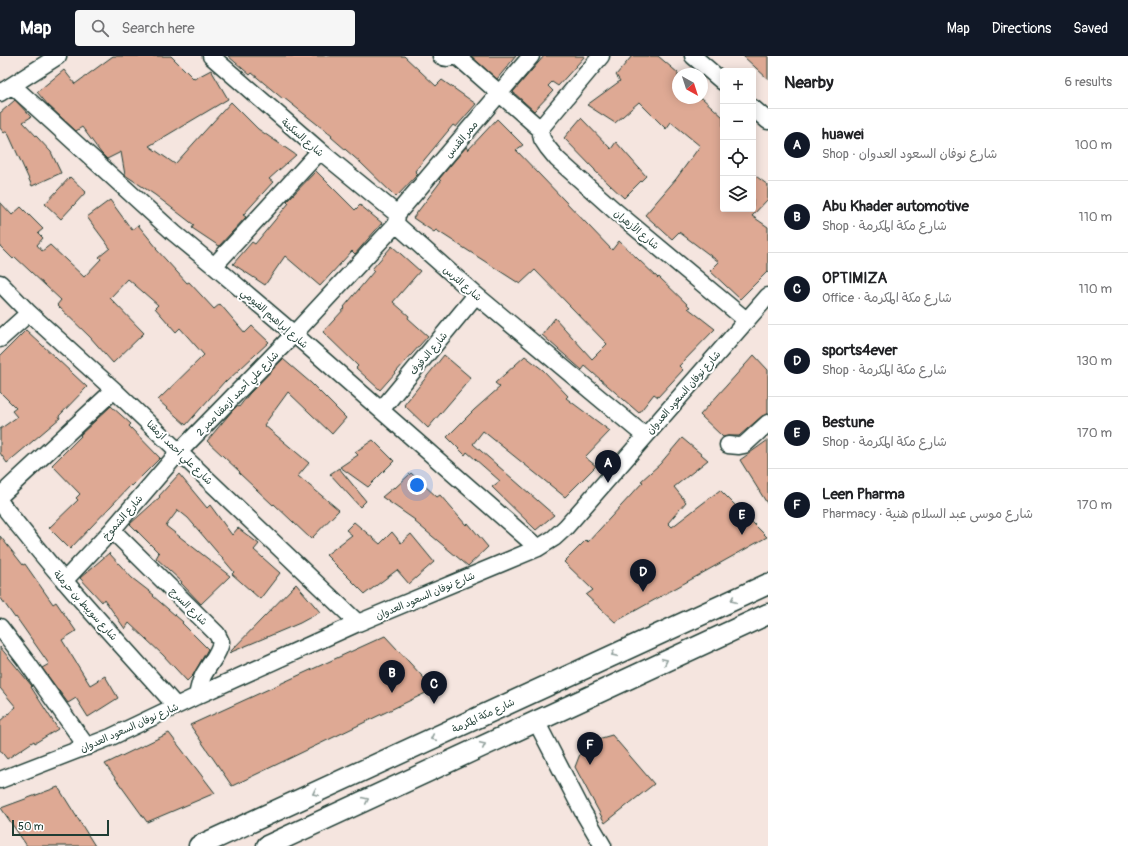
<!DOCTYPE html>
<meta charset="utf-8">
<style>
:root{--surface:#fff;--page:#f6f6f6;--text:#202124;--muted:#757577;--line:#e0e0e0;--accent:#111827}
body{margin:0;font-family:Pangolin,"Playpen Sans Arabic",sans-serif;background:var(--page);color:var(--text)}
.controls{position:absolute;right:12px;top:12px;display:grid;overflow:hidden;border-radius:4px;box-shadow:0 2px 10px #0003}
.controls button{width:36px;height:36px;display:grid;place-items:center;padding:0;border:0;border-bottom:1px solid var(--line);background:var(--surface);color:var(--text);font:20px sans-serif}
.compass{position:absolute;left:672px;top:12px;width:36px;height:36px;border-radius:50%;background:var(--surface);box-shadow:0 2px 10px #0003;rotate:141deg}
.scale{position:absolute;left:12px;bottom:10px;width:97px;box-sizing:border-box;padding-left:4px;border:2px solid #1f3d34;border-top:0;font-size:11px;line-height:14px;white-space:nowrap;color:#1f3d34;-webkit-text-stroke:3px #fff;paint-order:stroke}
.you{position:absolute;left:417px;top:429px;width:14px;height:14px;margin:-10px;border:3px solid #fff;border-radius:50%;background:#1a73e8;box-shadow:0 0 0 6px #1a73e833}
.badge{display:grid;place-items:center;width:26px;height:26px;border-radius:50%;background:var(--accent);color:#fff;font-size:13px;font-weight:700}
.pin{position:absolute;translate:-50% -33px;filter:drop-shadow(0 1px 2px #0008)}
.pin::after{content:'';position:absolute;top:21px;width:14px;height:12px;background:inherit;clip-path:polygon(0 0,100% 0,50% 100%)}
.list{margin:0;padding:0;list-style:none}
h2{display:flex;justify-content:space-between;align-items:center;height:52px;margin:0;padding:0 16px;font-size:17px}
h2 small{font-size:13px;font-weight:400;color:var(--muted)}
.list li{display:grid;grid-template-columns:26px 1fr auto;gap:12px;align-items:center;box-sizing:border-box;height:72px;padding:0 16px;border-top:1px solid var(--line)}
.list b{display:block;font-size:15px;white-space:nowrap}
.list p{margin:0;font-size:13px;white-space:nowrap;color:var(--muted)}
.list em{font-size:13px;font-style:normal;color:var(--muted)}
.icon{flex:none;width:22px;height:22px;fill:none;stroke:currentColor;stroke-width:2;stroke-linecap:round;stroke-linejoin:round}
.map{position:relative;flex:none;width:768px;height:790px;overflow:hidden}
header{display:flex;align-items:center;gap:24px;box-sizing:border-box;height:56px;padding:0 20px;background:var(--accent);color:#fff}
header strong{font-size:19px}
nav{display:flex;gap:22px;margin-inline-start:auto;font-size:14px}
.search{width:280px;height:36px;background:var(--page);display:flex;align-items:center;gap:10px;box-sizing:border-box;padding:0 14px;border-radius:4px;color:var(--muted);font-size:15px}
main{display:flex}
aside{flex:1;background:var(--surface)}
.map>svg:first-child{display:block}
.building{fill:#dea994;stroke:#1f3d34}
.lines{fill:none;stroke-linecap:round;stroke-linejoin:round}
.minor-casing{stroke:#1f3d34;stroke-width:19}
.major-casing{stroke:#1f3d34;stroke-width:23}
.minor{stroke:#fff;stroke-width:16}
.major{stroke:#fff;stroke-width:20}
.oneway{stroke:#8f9e9a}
.labels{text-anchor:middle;stroke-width:4;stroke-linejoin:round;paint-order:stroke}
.street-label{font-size:10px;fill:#1f3d34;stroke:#fff}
</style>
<header>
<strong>Map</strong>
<div class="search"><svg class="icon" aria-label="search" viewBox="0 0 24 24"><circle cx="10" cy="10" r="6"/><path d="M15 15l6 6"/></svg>Search here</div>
<nav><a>Map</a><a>Directions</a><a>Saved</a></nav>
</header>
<main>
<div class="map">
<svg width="768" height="790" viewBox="0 0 768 790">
<rect width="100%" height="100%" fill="#f5e5df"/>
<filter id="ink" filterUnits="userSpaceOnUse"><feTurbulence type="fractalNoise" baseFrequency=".025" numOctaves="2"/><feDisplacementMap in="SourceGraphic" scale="8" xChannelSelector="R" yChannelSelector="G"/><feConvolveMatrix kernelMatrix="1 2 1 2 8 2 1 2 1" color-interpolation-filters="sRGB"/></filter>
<g filter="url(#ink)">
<path class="building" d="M 113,0 L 171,0 L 194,23 L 211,14 L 228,43 L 149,90 L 175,108 L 231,46 L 258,73 L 296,99 L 269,123 L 273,126 L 243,159 L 246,161 L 219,190 L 192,172 L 194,169 L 155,139 L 125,119 L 121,96 L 107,103 L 101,97 L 82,71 L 76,75 L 48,49 L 37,36 L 64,14 L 75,28 Z
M 228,0 L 404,0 L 436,30 L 442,24 L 476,48 L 456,71 L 453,69 L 415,115 L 418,118 L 396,141 L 361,107 L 331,81 L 332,80 L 284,42 L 283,43 L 252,17 L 250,19 Z
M 471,0 L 516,0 L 497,23 Z
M 544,0 L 585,0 L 558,30 L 552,26 L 548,30 L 553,35 L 534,55 L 513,36 Z
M 632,0 L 658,0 L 678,17 L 678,42 L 702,42 L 723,61 L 723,153 L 753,153 L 753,118 L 768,129 L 768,143 L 752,160 L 768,171 L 768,215 L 740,243 L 710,215 L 719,206 L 679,176 L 672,183 L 645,159 L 676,123 L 700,90 L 671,66 L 666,73 L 639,46 L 615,67 L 587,49 L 620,25 L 616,19 Z
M 743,0 L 768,0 L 768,23 Z
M 15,44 L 31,61 L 23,66 L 51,96 L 61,117 L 32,130 L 7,75 L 4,77 L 0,72 L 0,57 Z
M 581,62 L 611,93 L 616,86 L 646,120 L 624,142 L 595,115 L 595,114 L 564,82 Z
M 497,63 L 523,89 L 516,94 L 612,194 L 619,185 L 658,222 L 659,221 L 690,251 L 688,252 L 715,273 L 679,310 L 683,314 L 658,341 L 654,338 L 639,357 L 585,310 L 582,314 L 542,279 L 555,262 L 592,303 L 607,288 L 535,214 L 520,228 L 436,174 L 434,176 L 413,162 L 441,125 L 439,123 L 466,91 L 468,94 Z
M 316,115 L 355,154 L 360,149 L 382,167 L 355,198 L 352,195 L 320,230 L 285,200 L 265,229 L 233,208 L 252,186 L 255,188 L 289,147 L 287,145 Z
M 70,121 L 86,136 L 61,163 L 45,148 Z
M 110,144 L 132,174 L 138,169 L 157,192 L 156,193 L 187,227 L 189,226 L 214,253 L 220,248 L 245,277 L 252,270 L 269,286 L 226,326 L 225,325 L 186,369 L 158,344 L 204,299 L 180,272 L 176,276 L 155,252 L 158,249 L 128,223 L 110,242 L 144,277 L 113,307 L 90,281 L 57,249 L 61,244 L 15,201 L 13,203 L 0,190 L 0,146 L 12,159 L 21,151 L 43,173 L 38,177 L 43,182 L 37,189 L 42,195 L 50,189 L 84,221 L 101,203 L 99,201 L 110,192 L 87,161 Z
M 392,190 L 420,215 L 393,246 L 409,260 L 408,262 L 428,280 L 380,334 L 356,312 L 358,310 L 323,276 L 345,252 L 344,251 L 374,215 L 372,213 Z
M 26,274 L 87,331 L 59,360 L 60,362 L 7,407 L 0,397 L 0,373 L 17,361 L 12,355 L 16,352 L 0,336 L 0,300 Z
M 444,299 L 471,322 L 428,372 L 404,349 Z
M 754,299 L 768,314 L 768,358 L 762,360 L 739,380 L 728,380 L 723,381 L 700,359 Z
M 525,300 L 543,314 L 568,340 L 566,342 L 610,375 L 585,401 L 596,410 L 565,441 L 483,375 L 473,388 L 554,459 L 536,474 L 492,431 L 500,425 L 467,396 L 465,399 L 447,381 L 474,354 L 500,331 L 495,327 Z
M 283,303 L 311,327 L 346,362 L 332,378 L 288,336 L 264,369 L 309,407 L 298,420 L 339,454 L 311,483 L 274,448 L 273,449 L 239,417 L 240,416 L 207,385 L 232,355 L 237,350 L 239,351 L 249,338 Z
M 111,350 L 131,368 L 129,370 L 160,402 L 132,430 L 131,429 L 70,493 L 49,472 L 78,444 L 76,442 L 80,438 L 52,409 L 81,380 L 80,379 Z
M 682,382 L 708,404 L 674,431 L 686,446 L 668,467 L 672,471 L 720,434 L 767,481 L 615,566 L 586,539 L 593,534 L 564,506 L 586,484 L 588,486 L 643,426 L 641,425 L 660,408 Z
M 373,384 L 394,405 L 368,431 L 340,411 L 358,399 L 355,396 Z
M 768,384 L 768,449 L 740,404 Z
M 339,412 L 366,445 L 360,451 L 330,418 Z
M 411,417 L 437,441 L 440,439 L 466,469 L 468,467 L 488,491 L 468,510 L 414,465 L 415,464 L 382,441 L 394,431 L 395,432 Z
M 179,418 L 207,452 L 210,449 L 232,479 L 238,472 L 259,488 L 254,494 L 280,517 L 260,543 L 232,518 L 234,516 L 188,462 L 178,454 L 166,470 L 230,520 L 201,548 L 181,527 L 182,526 L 156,502 L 159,497 L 130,468 L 160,441 L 159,440 Z
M 354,466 L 380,488 L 392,476 L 401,487 L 411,478 L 434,506 L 409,528 L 397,514 L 365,538 L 326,499 L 352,479 L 346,474 Z
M 0,480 L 23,509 L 25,508 L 53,548 L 56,546 L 76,575 L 62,584 L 90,629 L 105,620 L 118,642 L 88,661 L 76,642 L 68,647 L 42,612 L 49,608 L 16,561 L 15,562 L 0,541 Z
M 109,497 L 132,522 L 154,539 L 153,540 L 183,566 L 182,567 L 208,593 L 193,619 L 187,625 L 163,599 L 129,567 L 125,573 L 104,543 L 102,546 L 80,522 Z
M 296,528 L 320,556 L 300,567 L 229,597 Z
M 385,580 L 434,633 L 232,730 L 190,669 Z
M 0,591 L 32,630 L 31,631 L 58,673 L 35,687 L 34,685 L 7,703 L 0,694 L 0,665 L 16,651 L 0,632 Z
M 169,677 L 215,737 L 147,766 L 105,708 Z
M 612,679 L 654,728 L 605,767 L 575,711 L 580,698 L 587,690 L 598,683 Z
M 58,731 L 95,790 L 27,790 L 1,752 Z"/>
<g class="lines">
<g class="minor-casing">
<path id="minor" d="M 211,0 L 320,95 L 397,158
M 441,0 C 446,3 450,2 456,0
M 457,0 L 540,73 L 542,83 L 548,92 L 557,103 L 614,154 L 746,264
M 693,0 L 723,26
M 13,30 L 174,177 L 214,210 L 294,278 L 538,492
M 0,37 L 58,0
M 753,52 L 768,65
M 540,73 L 601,0
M 396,168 L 476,239 L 645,380
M 396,168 L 397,158 L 531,0
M 214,210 L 320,95
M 0,227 L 29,257 L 114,334 L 358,567
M 0,283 L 29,257
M 381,354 L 476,239
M 728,389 L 739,390 L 744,389 L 768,367
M 0,440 L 114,334
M 0,446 C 55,518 116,583 176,650
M 112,474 L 217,578 L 221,586 C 219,597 213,603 207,613 C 201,621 199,630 197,640
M 64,525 L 112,474 L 179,396 L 294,278 L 396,168
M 0,571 L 26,605 L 87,691
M 536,665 L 583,756 L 603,790
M 0,724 L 111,681 L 197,640 L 358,567 L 538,492 L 554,482 L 566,471 L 768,240"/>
</g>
<g class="major-casing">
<path id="major" d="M 199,790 L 768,528
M 267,790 L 768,558"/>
</g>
<use href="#minor" class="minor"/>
<use href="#major" class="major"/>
</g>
<defs><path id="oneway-chevron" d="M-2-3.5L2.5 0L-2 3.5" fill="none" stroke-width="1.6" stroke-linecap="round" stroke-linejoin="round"/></defs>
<g class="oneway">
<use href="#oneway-chevron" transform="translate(733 544) rotate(155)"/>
<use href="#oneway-chevron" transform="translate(614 598) rotate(155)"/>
<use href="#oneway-chevron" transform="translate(665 605) rotate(-25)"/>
<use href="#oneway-chevron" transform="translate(433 682) rotate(155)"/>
<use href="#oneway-chevron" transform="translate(483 689) rotate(-25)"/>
<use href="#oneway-chevron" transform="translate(315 737) rotate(155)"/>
<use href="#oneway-chevron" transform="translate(366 744) rotate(-25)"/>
</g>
</g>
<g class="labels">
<g class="street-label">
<text transform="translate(303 81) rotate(41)" y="4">شارع السكينة</text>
<text transform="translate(461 83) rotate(-50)" y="4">ممر القدس</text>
<text transform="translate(637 173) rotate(40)" y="4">شارع الأزهران</text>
<text transform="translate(463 227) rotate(41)" y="4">شارع الترس</text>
<text transform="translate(275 262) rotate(41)" y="4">شارع إبراهيم الفيومي</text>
<text transform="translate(428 297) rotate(-50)" y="4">شارع الدفوف</text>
<text transform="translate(683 336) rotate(-49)" y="4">شارع نوفان السعود العدوان</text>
<text transform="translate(237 337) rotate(-46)" y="4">شارع علي أحمد ازمقنا ممر 2</text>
<text transform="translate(180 396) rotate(44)" y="4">شارع علي أحمد ازمقنا</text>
<text transform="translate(122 461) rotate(-49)" y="4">شارع الشموخ</text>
<text transform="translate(425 539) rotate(-23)" y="4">شارع نوفان السعود العدوان</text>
<text transform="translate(86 549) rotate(48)" y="4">شارع سويبط بن حرملة</text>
<text transform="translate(189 550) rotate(45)" y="4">شارع السرج</text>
<text transform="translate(483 659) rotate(-25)" y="4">شارع مكة المكرمة</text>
<text transform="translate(129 671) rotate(-24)" y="4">شارع نوفان السعود العدوان</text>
</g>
</g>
</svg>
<div class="controls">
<button>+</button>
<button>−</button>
<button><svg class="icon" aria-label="locate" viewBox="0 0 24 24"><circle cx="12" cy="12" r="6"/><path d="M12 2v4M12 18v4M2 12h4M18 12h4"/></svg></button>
<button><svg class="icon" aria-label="layers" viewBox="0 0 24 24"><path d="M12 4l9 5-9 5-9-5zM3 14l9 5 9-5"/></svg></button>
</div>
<svg class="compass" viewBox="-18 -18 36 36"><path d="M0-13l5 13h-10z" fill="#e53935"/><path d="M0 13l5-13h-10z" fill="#757577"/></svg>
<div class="scale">50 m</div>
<div class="you"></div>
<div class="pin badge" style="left:608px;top:427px">A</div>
<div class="pin badge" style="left:392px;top:637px">B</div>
<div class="pin badge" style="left:434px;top:648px">C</div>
<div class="pin badge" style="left:643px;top:536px">D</div>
<div class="pin badge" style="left:742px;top:479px">E</div>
<div class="pin badge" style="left:590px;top:709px">F</div>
</div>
<aside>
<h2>Nearby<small>6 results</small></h2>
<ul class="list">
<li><span class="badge">A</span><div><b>huawei</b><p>Shop · شارع نوفان السعود العدوان</p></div><em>100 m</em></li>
<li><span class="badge">B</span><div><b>Abu Khader automotive</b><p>Shop · شارع مكة المكرمة</p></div><em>110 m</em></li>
<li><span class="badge">C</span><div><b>OPTIMIZA</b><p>Office · شارع مكة المكرمة</p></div><em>110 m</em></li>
<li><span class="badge">D</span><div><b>sports4ever</b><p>Shop · شارع مكة المكرمة</p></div><em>130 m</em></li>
<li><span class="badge">E</span><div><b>Bestune</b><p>Shop · شارع مكة المكرمة</p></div><em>170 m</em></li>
<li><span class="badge">F</span><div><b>Leen Pharma</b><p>Pharmacy · شارع موسى عبد السلام هنية</p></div><em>170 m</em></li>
</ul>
</aside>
</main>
